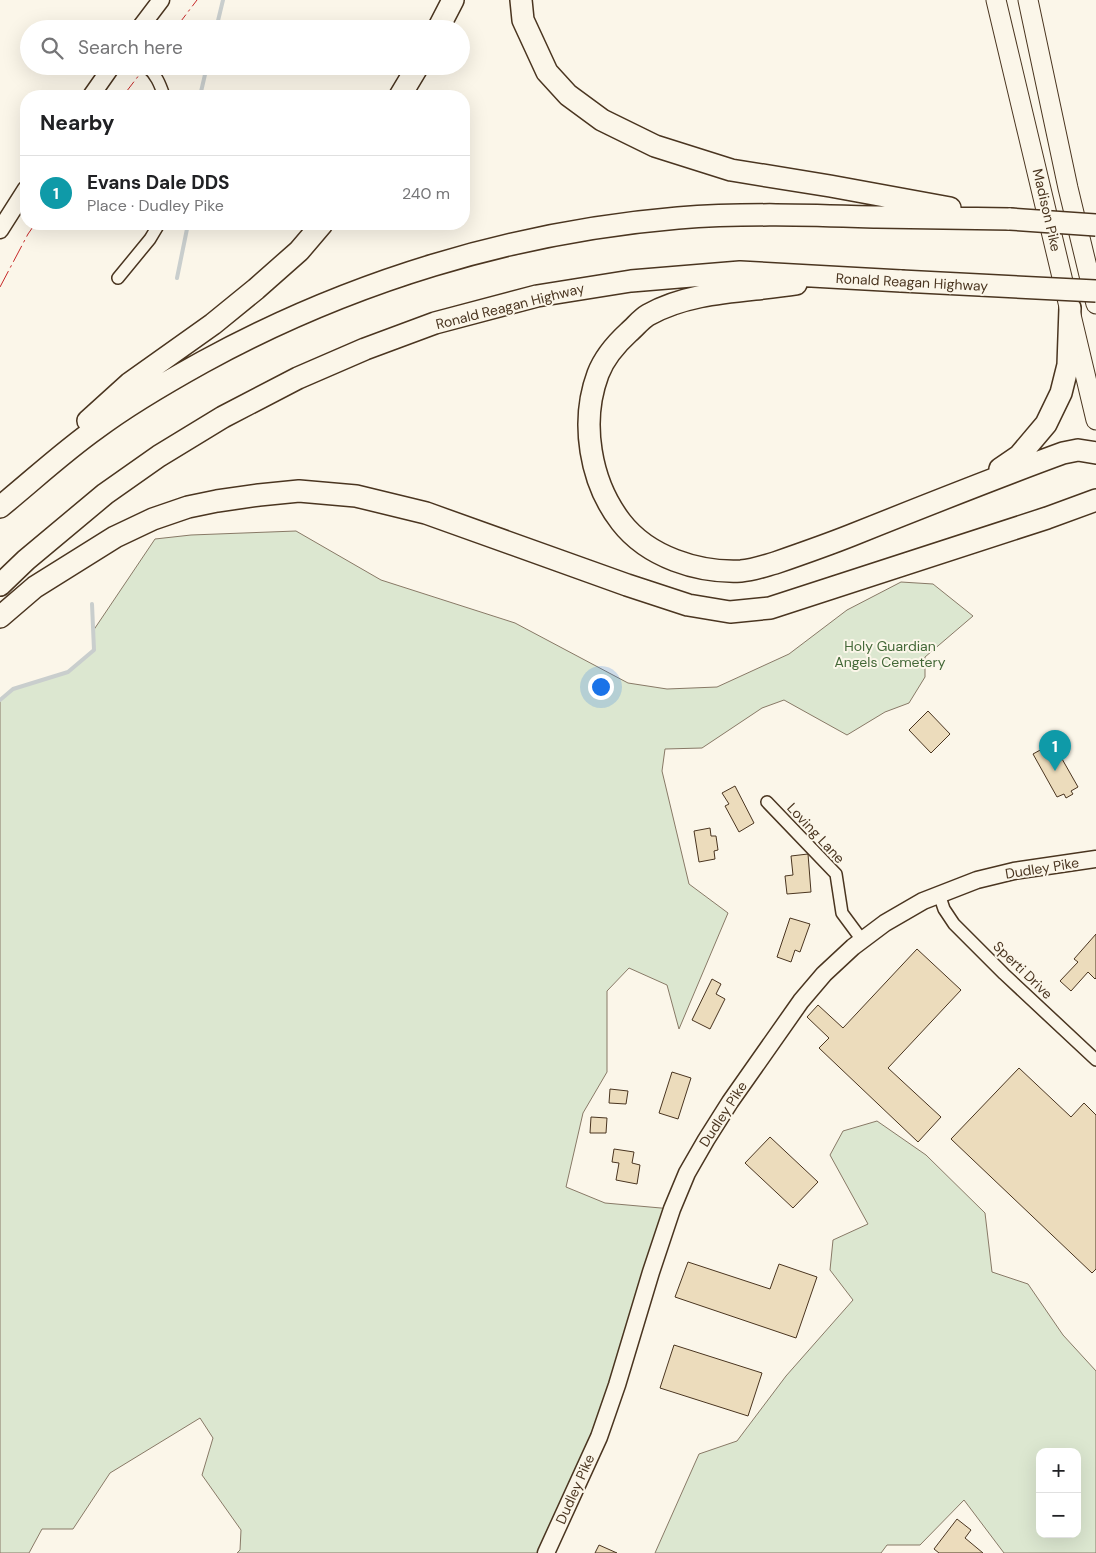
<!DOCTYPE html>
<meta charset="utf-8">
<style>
:root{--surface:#fff;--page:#f6f6f6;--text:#202124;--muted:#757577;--line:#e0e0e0;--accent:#ea580c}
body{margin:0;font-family:"DM Sans",sans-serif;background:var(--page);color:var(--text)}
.controls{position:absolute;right:15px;bottom:15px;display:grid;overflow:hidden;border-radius:10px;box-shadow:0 5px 20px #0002}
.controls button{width:45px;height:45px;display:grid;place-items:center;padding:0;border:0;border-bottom:1px solid var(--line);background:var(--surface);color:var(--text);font:25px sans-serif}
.you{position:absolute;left:600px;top:686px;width:18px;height:18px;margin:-12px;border:4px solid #fff;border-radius:50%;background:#1a73e8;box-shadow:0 0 0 8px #1a73e833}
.badge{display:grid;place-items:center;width:32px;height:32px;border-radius:50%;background:var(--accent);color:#fff;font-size:16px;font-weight:700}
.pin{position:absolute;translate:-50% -41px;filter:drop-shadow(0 1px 2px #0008)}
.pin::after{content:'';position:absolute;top:26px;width:18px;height:15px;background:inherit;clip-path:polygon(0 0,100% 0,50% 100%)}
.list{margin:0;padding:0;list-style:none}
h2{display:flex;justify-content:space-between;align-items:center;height:65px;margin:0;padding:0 20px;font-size:21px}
h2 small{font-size:16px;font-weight:400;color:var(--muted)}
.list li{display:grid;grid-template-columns:32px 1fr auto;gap:15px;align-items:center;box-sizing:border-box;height:75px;padding:0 20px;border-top:1px solid var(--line)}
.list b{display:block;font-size:19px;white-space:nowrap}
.list p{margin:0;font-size:16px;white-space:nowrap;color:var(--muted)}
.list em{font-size:16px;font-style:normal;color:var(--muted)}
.icon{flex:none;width:28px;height:28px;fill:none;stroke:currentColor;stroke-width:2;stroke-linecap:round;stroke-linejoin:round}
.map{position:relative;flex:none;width:1096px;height:1553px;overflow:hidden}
.search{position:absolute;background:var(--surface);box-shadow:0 5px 20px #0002;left:20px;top:20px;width:450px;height:55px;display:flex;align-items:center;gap:12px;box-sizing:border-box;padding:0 18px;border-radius:28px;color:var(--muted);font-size:19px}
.panel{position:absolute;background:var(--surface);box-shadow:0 5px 20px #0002;left:20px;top:90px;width:450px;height:140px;border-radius:20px}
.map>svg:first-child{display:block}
.green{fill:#dce7d0;stroke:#887966;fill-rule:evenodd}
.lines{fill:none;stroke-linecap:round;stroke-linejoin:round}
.stream{stroke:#c9cecd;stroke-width:4}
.building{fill:#ecdcbc;stroke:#4a3520}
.street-casing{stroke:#4a3520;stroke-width:14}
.secondary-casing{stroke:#4a3520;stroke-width:19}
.primary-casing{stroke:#4a3520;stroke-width:21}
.highway-casing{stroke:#4a3520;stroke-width:24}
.street{stroke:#fbf6e9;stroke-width:11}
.secondary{stroke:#fbf6e9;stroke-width:16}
.primary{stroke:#fbf6e9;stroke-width:19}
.highway{stroke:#fbf6e9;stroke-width:21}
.highway-bridge-casing{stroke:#4a3520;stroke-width:24;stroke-linecap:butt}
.highway-bridge{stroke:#fbf6e9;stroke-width:21}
.power{stroke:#c62828;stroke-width:1;stroke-dasharray:18 4 2.5 4;stroke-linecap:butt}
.labels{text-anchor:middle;stroke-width:4;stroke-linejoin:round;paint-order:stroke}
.street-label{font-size:14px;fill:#4a3520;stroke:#fbf6e9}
.park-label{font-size:14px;fill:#436837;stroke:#fbf6e9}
</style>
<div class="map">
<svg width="1096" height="1553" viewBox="0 0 1096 1553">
<rect width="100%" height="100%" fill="#fbf6e9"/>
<path class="green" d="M 296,531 L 381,580 L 515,623 L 628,683 L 667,689 L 717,687 L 789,654 L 847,610 L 901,582 L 933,584 L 973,616 L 925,657 L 925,677 L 909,703 L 885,712 L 847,735 L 784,700 L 762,708 L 702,748 L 665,749 L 662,771 L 689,884 L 728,913 L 679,1029 L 667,985 L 629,968 L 607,991 L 607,1072 L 583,1113 L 566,1187 L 605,1203 L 672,1209 L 643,1298 L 546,1553 L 237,1553 L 240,1550 L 241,1530 L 202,1475 L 213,1438 L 200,1418 L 110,1473 L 73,1529 L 42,1529 L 29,1553 L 0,1553 L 0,700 L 13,689 L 69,672 L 93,650 L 93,631 L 155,539 L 191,535 Z
M 877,1121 L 926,1155 L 985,1213 L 992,1272 L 1028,1284 L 1063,1335 L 1096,1371 L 1096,1553 L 1004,1553 L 964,1500 L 920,1545 L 887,1545 L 881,1553 L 655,1553 L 699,1454 L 737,1441 L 786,1376 L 853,1300 L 830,1270 L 833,1240 L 868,1224 L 830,1155 L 843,1131 ZM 1040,1452 L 1077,1452 L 1077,1534 L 1040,1534 Z"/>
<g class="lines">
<path class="stream" d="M 216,29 L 223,0
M 200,96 L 207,66
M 177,278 L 188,224
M 0,700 L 13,689 L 68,672 L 94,650 L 92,604"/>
</g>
<path class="building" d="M 928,711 L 950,734 L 931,753 L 909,730 Z
M 1053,743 L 1078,787 L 1071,791 L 1073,794 L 1066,798 L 1064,794 L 1057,797 L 1033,754 Z
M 735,786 L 754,823 L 739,832 L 725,806 L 729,804 L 722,793 Z
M 710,828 L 711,836 L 716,836 L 718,850 L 714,851 L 715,859 L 699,862 L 694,831 Z
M 808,854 L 811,892 L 787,894 L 785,876 L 793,875 L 791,856 Z
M 790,918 L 810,924 L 800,952 L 795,950 L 791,962 L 777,957 Z
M 1096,934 L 1096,978 L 1095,979 L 1088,972 L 1071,991 L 1060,981 L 1078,962 L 1074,959 Z
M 917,949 L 961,990 L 888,1068 L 941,1117 L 918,1142 L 819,1048 L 829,1038 L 807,1017 L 818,1005 L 843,1028 Z
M 712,979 L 721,984 L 716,994 L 725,999 L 710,1029 L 692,1020 Z
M 1019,1068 L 1071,1117 L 1084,1103 L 1096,1115 L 1096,1269 L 1092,1273 L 951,1139 Z
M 672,1072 L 691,1078 L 678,1119 L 659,1113 Z
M 610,1089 L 628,1091 L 626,1104 L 609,1103 Z
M 591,1117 L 607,1118 L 606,1133 L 590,1133 Z
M 770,1137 L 818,1182 L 793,1208 L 745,1163 Z
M 614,1149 L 634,1152 L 632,1163 L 640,1165 L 637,1184 L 616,1180 L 619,1163 L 612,1162 Z
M 688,1262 L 770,1289 L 779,1264 L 817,1277 L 796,1338 L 675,1297 Z
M 674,1345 L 762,1373 L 748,1416 L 660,1388 Z
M 957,1519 L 971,1530 L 965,1538 L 983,1553 L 939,1553 L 934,1549 Z
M 599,1545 L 617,1553 L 595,1553 Z"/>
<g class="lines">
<g class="street-casing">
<path id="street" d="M 146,66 C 156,74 160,84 164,96
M 118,278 L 150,239 L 159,224
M 767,802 L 836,874 L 842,913 L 862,940
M 939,894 L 944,909 L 954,924 L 1004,974 L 1096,1060"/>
</g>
<g class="secondary-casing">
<path id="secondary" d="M 139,29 L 161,0
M 91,96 L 112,66
M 0,230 L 26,189
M 546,1553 L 599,1437 L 617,1385 L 651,1272 L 672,1209 L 687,1173 L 706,1140 L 730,1102 L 801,1001 L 824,974 L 853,947 L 885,923 L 923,901 L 977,880 L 1014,871 L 1096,859"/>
</g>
<g class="primary-casing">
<path id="primary" d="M 996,0 L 1096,420
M 1028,0 L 1068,188 L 1096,304"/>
</g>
<g class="highway-casing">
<path id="highway" d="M 521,0 L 523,20 L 547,72 L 568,95 L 602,120 L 655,146 L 731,170 L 830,186 L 950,208
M 438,29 L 453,0
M 400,96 L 418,66
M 796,284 C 746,292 693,290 648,315 C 641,319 635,327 629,332 C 617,343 604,358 598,374 C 580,422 590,482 621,522 C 648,557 698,573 741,571 C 753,570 764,566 775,563 C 801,554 827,545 852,535 C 922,507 992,479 1063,453 L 1078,450 L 1096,453
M 88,421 L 130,383 L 213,324 L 256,289 L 299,251 L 322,224
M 1000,469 L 1019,456 L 1046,424 L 1061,393 L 1068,365 L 1070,308
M 0,507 C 32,481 63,452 97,428 C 130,403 167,382 203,362 C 349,282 512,232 678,218 C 743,213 809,215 874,217 C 919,218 964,218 1010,219
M 0,585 L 26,560 L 105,494 L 159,456 L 223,417 L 298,378 L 365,349 L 435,323 L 537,296 L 631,281 L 740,272 L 901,281
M 0,617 L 35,587 L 115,537 L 153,519 L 188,507 L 217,501 L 259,495 L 299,491 L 356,496 L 426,513 L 627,585 L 688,605 L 730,612 L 770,608 L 1047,518 L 1096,500"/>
</g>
<use href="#street" class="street"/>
<use href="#secondary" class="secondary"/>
<use href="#primary" class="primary"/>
<use href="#highway" class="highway"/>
<g class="highway-bridge-casing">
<path id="highway-bridge" d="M 1010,219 L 1096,225
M 901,281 L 1096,291"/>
</g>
<use href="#highway-bridge" class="highway-bridge"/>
<path class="power" d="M 175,29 L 197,0
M 123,96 L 146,66
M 0,287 L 28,234 L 35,224"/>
</g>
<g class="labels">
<g class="street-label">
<text transform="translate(1047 210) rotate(77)" y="5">Madison Pike</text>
<text transform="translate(912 282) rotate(3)" y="5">Ronald Reagan Highway</text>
<text transform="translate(510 306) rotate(-14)" y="5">Ronald Reagan Highway</text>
<text transform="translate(816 833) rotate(47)" y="5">Loving Lane</text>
<text transform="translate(1042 868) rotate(-9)" y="5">Dudley Pike</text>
<text transform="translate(1023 970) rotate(44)" y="5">Sperti Drive</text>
<text transform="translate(723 1114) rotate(-57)" y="5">Dudley Pike</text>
<text transform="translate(575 1489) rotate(-66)" y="5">Dudley Pike</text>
</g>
<g class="park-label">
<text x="890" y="651">Holy Guardian<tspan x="890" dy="16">Angels Cemetery</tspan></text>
</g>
</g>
</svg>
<div class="controls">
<button>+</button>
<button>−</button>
</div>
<div class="you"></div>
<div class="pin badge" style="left:1055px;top:771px;background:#0f9aa8">1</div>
<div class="search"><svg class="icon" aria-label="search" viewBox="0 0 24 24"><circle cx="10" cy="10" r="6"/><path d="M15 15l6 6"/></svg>Search here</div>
<section class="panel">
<h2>Nearby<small></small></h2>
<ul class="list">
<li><span class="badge" style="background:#0f9aa8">1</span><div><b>Evans Dale DDS</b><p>Place · Dudley Pike</p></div><em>240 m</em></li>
</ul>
</section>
</div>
